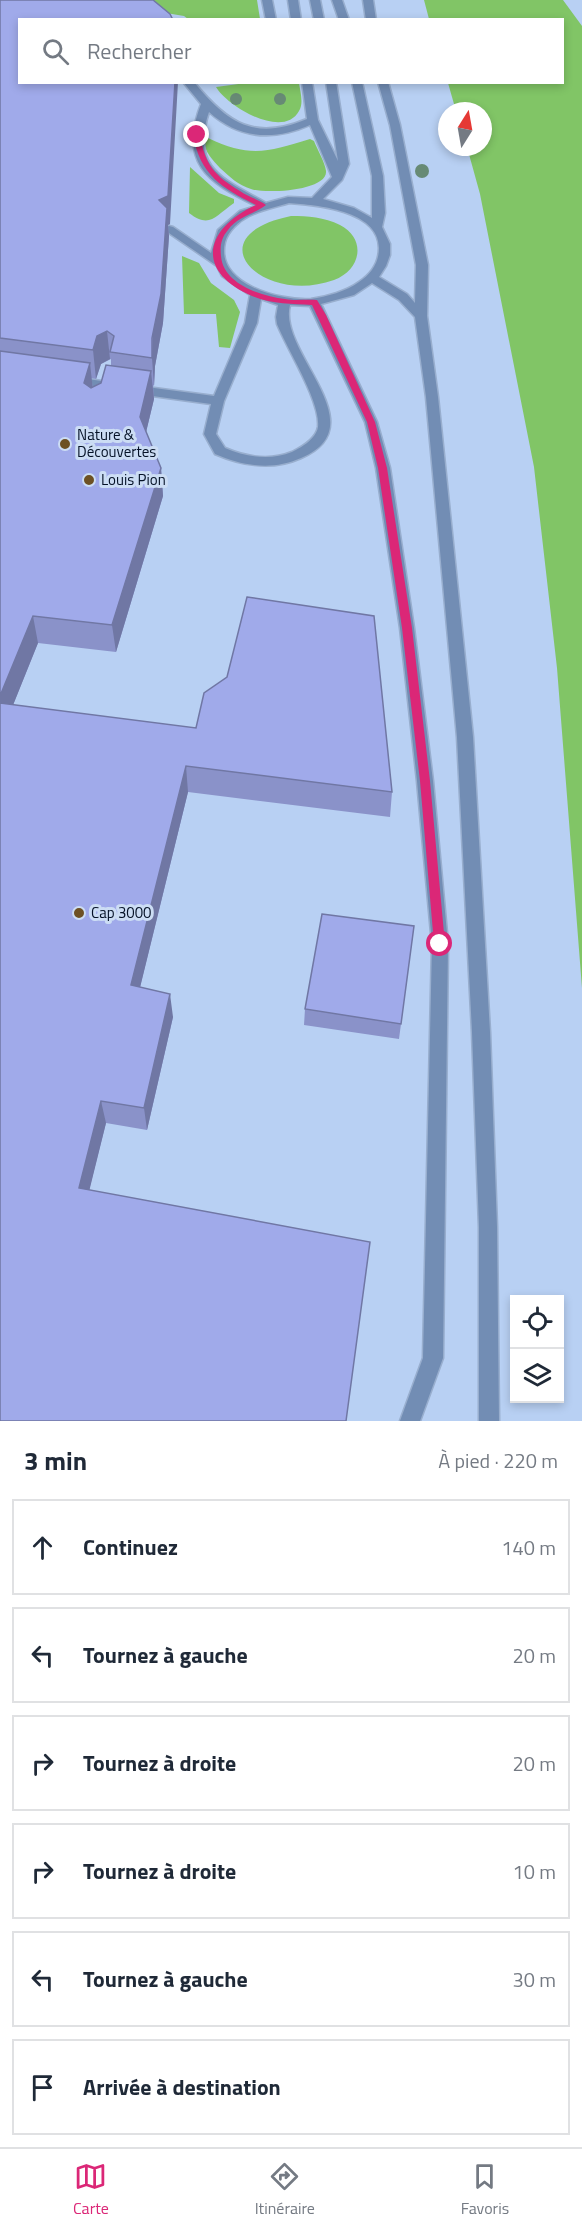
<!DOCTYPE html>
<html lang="fr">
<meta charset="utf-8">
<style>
:root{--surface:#fff;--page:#f6f6f7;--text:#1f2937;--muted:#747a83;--line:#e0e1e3;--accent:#db2777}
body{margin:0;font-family:"Titillium Web",sans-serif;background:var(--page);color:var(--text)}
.controls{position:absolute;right:18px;bottom:18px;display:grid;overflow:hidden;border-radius:0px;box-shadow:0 3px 9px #0003}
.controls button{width:54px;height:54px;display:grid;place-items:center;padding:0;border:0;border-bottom:2px solid var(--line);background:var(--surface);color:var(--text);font:30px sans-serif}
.compass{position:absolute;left:438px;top:102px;width:54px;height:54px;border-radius:50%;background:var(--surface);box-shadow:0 3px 9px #0003;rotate:11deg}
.stop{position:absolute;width:18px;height:18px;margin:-14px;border:4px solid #db2777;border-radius:50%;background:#fff}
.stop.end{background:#db2777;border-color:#fff;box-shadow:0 2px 6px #0008}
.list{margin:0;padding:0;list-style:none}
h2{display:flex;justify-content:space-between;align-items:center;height:78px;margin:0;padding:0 24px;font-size:26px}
h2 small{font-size:20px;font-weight:400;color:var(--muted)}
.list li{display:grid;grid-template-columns:39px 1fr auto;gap:18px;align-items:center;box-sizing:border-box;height:96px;margin:0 12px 12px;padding:0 12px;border:2px solid var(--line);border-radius:0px}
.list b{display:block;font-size:22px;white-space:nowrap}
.list em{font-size:20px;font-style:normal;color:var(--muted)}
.icon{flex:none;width:33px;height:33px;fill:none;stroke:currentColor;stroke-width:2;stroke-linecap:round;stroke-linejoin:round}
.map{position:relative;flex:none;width:582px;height:1421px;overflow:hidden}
.search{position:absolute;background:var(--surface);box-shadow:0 3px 9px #0003;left:18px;right:18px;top:18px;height:66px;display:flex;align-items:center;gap:15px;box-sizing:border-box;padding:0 21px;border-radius:0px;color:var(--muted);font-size:22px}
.sheet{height:726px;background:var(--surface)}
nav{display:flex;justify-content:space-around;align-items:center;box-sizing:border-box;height:84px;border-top:2px solid var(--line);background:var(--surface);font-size:16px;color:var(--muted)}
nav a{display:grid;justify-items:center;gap:3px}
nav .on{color:var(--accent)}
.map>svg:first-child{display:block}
.green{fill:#81c566}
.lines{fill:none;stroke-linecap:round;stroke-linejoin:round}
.minor-casing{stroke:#98aece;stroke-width:3}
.minor{fill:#728db4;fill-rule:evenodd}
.tree{fill:#678a75}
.wall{fill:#8a92c9;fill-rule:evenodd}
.shaded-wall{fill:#7077a4}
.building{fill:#a0aaea;stroke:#7077a4;stroke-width:1.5}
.route{fill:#db2777}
.poi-dot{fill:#6d5124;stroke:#ccddf4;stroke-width:2}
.labels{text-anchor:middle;stroke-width:6;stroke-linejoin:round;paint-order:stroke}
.poi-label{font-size:15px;fill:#051227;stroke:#ccddf4;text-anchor:start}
</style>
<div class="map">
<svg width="582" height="1421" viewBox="0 0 582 1421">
<rect width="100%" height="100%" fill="#b8d0f3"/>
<path class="green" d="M 88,0 L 257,0 L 260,19 L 188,19 L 184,16 Z
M 424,0 L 563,0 L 582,26 L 582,988 L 557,668 L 534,467 L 480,194 L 467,147 L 483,147 L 483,111 L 456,111 L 448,83 L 562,82 L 562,20 L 429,19 Z
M 246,83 L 299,83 C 300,91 304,103 299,111 C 283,140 227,106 216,87 Z
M 208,138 C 250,158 268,152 310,139 L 314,141 C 317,149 325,162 326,171 C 328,191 264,194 251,189 C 238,185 230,177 220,168 C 213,160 204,152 204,140 Z
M 190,167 L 219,193 L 234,199 L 234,203 C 215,216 210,229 189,213 Z
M 291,216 C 308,216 324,217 340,225 C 367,239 361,270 334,280 C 262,306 193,236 291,216 Z
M 182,256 L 199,263 L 211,283 L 234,300 L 240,312 L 230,348 L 219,347 L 216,314 L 184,314 Z"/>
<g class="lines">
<g class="minor-casing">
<path id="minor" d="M 262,0 L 272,0 L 276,20 L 266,20 Z
M 288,0 L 298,0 L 301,20 L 291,20 Z
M 310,0 L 320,0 L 324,20 L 314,20 Z
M 332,0 L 342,0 L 349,20 L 339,20 Z
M 363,0 L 373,0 L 376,20 L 366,20 Z
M 183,82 L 194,82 C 228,124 255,141 307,119 L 302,82 L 312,82 L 318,120 L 338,161 L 326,82 L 336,82 L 349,164 L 342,180 L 323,199 L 354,208 L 372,218 L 372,176 L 352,82 L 362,82 L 383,176 L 385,213 L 382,227 L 390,244 L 390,255 L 386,266 L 379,277 L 407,294 L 415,303 L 416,265 L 390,125 L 378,82 L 388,82 L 400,125 L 428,265 L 427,316 L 438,397 L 473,737 L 490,1032 L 497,1227 L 499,1421 L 479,1421 L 479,1227 L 472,1032 L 457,737 L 426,397 L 415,317 L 399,300 L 372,283 L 354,295 L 321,304 L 377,422 L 390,468 L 414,628 L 433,781 L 448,944 L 443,1358 L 420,1421 L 400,1421 L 423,1358 L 432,944 L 417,781 L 400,628 L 376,468 L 365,422 L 310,306 L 290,305 C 277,352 378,425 301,458 C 272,471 243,466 215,454 L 204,434 L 211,404 L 72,385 L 66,381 L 72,377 L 214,396 L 245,323 L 250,295 L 222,276 L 217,266 L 163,229 L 169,226 L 173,227 L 211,253 L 218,230 L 240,211 L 256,206 C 206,182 179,162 201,104 ZM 209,112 C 239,139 274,141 310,125 L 332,177 L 312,198 L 288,197 L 266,203 C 224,179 190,169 209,112 ZM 289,203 C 316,205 379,210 379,248 C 379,263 371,274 359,282 C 347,291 326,297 311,299 C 279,301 215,284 225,242 C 228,231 239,221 249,216 C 261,210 276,207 289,203 ZM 261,299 L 278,305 L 276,317 L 277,324 C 287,349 321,402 318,427 C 316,439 302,447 292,452 C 270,461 246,457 225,448 L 216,434 L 224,401 L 257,323 Z"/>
</g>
<use href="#minor" class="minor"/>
</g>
<g class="tree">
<circle cx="236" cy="99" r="6"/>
<circle cx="280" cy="99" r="6"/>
<circle cx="422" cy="171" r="7"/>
</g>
<path class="wall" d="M 0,0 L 170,224 L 168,225 L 169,236 L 163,323 L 155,366 L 154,386 L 153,385 L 154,399 L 146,432 L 161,468 L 163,496 L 116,652 L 38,643 L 13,705 L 392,792 L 390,817 L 188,792 L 140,987 L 173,1017 L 147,1130 L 106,1123 L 89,1190 L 0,1421 ZM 111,359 L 111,366 L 101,383 L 93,387 L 91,378 L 96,379 L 101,364 Z
M 414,926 L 399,1039 L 304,1025 L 305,1009 Z"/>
<path class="shaded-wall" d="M 175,82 L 178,82 L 170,224 L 168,225 L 169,236 L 163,323 L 155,366 L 154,386 L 152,358 L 159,200 Z
M 107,331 L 110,359 L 101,364 L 96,379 L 93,350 L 97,336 Z
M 90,363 L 93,391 L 84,383 Z
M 151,371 L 154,399 L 143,445 L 140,417 Z
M 161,468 L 163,496 L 116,652 L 112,625 Z
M 33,616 L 38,643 L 3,730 L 0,716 L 0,696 Z
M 186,766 L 188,792 L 135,1008 L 131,985 Z
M 170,994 L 173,1017 L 147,1130 L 144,1108 Z
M 101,1101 L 106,1123 L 85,1208 L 79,1188 Z"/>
<path class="building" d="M 0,0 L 153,0 L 170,14 L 173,20 L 20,20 L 20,82 L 175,82 L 168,196 L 159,200 L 167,208 L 161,294 L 152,338 L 152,358 L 110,352 L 114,336 L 107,331 L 97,336 L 93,350 L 0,338 Z
M 0,351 L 90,363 L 84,383 L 91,388 L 101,383 L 106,365 L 151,371 L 140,417 L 161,468 L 112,625 L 33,616 L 0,696 Z
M 247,597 L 374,616 L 392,792 L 186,766 L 131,985 L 170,994 L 144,1108 L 101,1101 L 79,1188 L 370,1242 L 346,1421 L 0,1421 L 0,703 L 196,728 L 204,693 L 227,677 Z
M 322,914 L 414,926 L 401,1024 L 305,1009 Z"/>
<path class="route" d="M 197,133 L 200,135 C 205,165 215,176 240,191 C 248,197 258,199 266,205 C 254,214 237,217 228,230 C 221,238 220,246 221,256 C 223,284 261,296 285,299 C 295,301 306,299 317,300 L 326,315 L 375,422 L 387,468 L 412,628 L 430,781 L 445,944 L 440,949 L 434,944 L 420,781 L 402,628 L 378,468 L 367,422 L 312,305 C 292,304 271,304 252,296 C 194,271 205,228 256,205 C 222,188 200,175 193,135 Z"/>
<g class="poi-dot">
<circle cx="65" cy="444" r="6"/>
<circle cx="89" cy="480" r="6"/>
<circle cx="79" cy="913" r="6"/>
</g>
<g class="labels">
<g class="poi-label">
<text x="77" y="440">Nature &amp;<tspan x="77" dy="17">Découvertes</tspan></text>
<text x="101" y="485">Louis Pion</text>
<text x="91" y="918">Cap 3000</text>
</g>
</g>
</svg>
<div class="controls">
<button><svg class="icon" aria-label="locate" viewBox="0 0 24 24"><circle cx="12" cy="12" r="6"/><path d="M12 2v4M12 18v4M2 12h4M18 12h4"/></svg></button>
<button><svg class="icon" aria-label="layers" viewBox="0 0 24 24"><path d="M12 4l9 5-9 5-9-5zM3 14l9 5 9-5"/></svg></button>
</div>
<svg class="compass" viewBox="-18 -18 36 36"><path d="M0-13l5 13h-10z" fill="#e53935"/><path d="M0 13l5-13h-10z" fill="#747a83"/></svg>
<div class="stop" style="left:440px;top:944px"></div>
<div class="stop end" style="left:197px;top:135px"></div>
<div class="search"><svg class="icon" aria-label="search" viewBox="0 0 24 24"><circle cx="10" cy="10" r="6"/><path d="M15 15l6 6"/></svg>Rechercher</div>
</div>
<section class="sheet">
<h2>3 min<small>À pied · 220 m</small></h2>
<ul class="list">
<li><svg class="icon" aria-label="ahead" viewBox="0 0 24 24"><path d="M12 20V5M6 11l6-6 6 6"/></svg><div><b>Continuez</b></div><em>140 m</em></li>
<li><svg class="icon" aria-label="left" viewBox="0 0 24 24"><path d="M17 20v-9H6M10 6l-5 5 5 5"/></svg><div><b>Tournez à gauche</b></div><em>20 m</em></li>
<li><svg class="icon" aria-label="right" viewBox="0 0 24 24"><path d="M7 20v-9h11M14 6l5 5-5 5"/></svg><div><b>Tournez à droite</b></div><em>20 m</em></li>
<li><svg class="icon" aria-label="right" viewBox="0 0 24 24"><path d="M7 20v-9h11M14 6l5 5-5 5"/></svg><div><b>Tournez à droite</b></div><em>10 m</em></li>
<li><svg class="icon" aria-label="left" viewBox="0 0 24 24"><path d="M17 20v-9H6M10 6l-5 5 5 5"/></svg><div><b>Tournez à gauche</b></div><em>30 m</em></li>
<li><svg class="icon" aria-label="arrive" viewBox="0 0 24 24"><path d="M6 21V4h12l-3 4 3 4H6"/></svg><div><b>Arrivée à destination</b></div></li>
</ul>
</section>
<nav>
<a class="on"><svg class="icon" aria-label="map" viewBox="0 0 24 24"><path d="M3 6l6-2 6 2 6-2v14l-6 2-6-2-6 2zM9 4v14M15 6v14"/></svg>Carte</a>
<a><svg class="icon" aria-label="directions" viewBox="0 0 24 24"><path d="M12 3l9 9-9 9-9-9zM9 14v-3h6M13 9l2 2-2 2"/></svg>Itinéraire</a>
<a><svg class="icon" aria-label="saved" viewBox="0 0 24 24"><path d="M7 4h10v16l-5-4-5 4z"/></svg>Favoris</a>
</nav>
